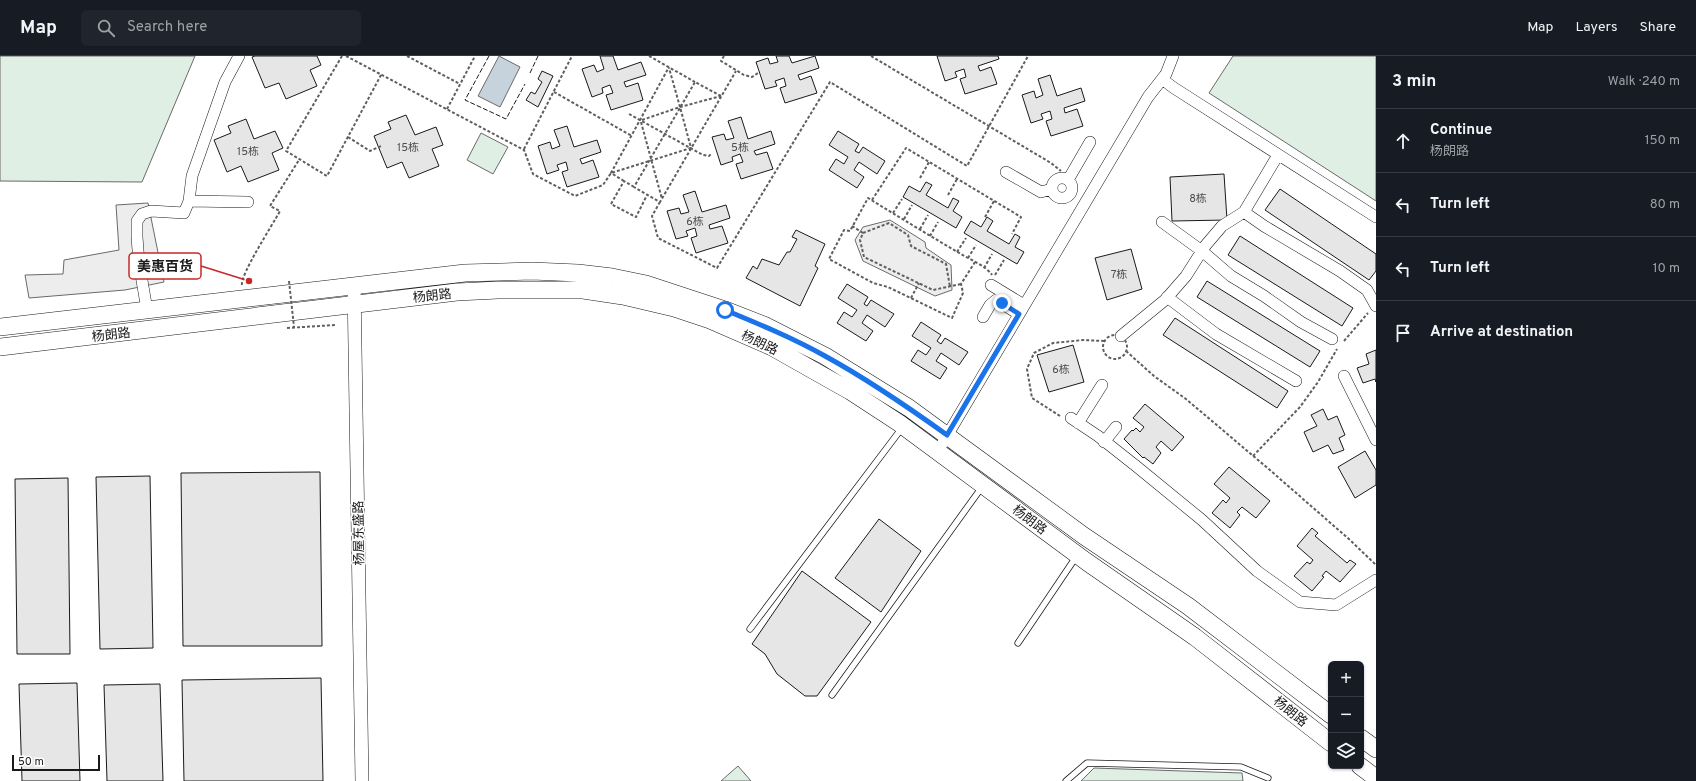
<!DOCTYPE html>
<meta charset="utf-8">
<style>
:root{--surface:#171b24;--page:#20242c;--text:#f1f3f6;--muted:#9ea1a6;--line:#363941}
body{margin:0;font-family:Overpass,"Noto Sans SC",sans-serif;background:var(--page);color:var(--text)}
.controls{position:absolute;right:12px;bottom:12px;display:grid;overflow:hidden;border-radius:6px;box-shadow:0 1px 3px #0004}
.controls button{width:36px;height:36px;display:grid;place-items:center;padding:0;border:0;border-bottom:1px solid var(--line);background:var(--surface);color:var(--text);font:20px sans-serif}
.scale{position:absolute;left:12px;bottom:10px;width:88px;box-sizing:border-box;padding-left:4px;border:2px solid #1a1a1a;border-top:0;font-size:11px;line-height:14px;white-space:nowrap;color:#1a1a1a;-webkit-text-stroke:3px #fff;paint-order:stroke}
.stop{position:absolute;width:12px;height:12px;margin:-9px;border:3px solid #1a73e8;border-radius:50%;background:#fff}
.stop.end{background:#1a73e8;border-color:#fff;box-shadow:0 1px 4px #0008}
.list{margin:0;padding:0;list-style:none}
h2{display:flex;justify-content:space-between;align-items:center;height:52px;margin:0;padding:0 16px;font-size:17px}
h2 small{font-size:13px;font-weight:400;color:var(--muted)}
.list li{display:grid;grid-template-columns:26px 1fr auto;gap:12px;align-items:center;box-sizing:border-box;height:64px;padding:0 16px;border-top:1px solid var(--line)}
.list b{display:block;font-size:15px;white-space:nowrap}
.list p{margin:0;font-size:13px;white-space:nowrap;color:var(--muted)}
.list em{font-size:13px;font-style:normal;color:var(--muted)}
.icon{flex:none;width:22px;height:22px;fill:none;stroke:currentColor;stroke-width:2;stroke-linecap:round;stroke-linejoin:round}
.map{position:relative;flex:none;width:1376px;height:725px;overflow:hidden}
header{display:flex;align-items:center;gap:24px;box-sizing:border-box;height:56px;padding:0 20px;background:var(--surface);border-bottom:1px solid var(--line)}
header strong{font-size:19px}
nav{display:flex;gap:22px;margin-inline-start:auto;font-size:14px}
.search{width:280px;height:36px;background:var(--page);display:flex;align-items:center;gap:10px;box-sizing:border-box;padding:0 14px;border-radius:6px;color:var(--muted);font-size:15px}
main{display:flex}
aside{flex:1;background:var(--surface)}
.map>svg:first-child{display:block}
.green{fill:#e0efe3;stroke:#6a6a6a}
.parking{fill:#ededed;stroke:#6a6a6a}
.water{fill:#c6d2dc;stroke:#6a6a6a}
.building{fill:#e6e6e6;stroke:#1a1a1a}
.lines{fill:none;stroke-linecap:round;stroke-linejoin:round}
.service-casing{stroke:#1a1a1a;stroke-width:7}
.minor-casing{stroke:#1a1a1a;stroke-width:12}
.tertiary-casing{stroke:#1a1a1a;stroke-width:14}
.primary-casing{stroke:#1a1a1a;stroke-width:18}
.path{stroke:#5f5f5f;stroke-width:2;stroke-dasharray:3 2;stroke-linecap:butt}
.service{stroke:#fff;stroke-width:5.5}
.minor{stroke:#fff;stroke-width:11}
.tertiary{stroke:#fff;stroke-width:13}
.primary{stroke:#fff;stroke-width:17}
.path-bridge{stroke:#5f5f5f;stroke-width:2;stroke-dasharray:3 2;stroke-linecap:butt}
.fence{stroke:#1a1a1a;stroke-width:1;stroke-dasharray:5 2;stroke-linecap:butt}
.route{stroke:#1a73e8;stroke-width:5}
.labels{text-anchor:middle;stroke-width:3;stroke-linejoin:round;paint-order:stroke}
.number-label{font-size:11px;fill:#4d4d4d}
.street-label{font-size:13px;fill:#1a1a1a;stroke:#fff}
.leader{fill:none;stroke:#c62828;stroke-width:1.5}
.callout-dot{fill:#c62828;stroke:#fff;stroke-width:1.5}
.callout{fill:#fff;stroke:#c62828;stroke-width:1.5}
.callout-label{font-size:14px;text-anchor:middle;font-weight:bold;fill:#1a1a1a}
</style>
<header>
<strong>Map</strong>
<div class="search"><svg class="icon" aria-label="search" viewBox="0 0 24 24"><circle cx="10" cy="10" r="6"/><path d="M15 15l6 6"/></svg>Search here</div>
<nav><a>Map</a><a>Layers</a><a>Share</a></nav>
</header>
<main>
<div class="map">
<svg width="1376" height="725" viewBox="0 0 1376 725">
<rect width="100%" height="100%" fill="#fff"/>
<path class="green" d="M 0,0 L 195,0 L 142,126 L 0,125 Z
M 1233,0 L 1376,0 L 1376,145 L 1209,37 Z
M 481,77 L 508,91 L 493,118 L 467,104 Z
M 738,710 L 751,725 L 721,725 Z
M 1094,712 L 1242,717 L 1243,725 L 1081,725 Z"/>
<path class="parking" d="M 148,147 L 164,226 L 125,234 L 29,242 L 25,219 L 63,218 L 64,204 L 119,194 L 116,149 Z
M 890,164 L 925,186 L 926,192 L 951,209 L 952,234 L 935,240 L 863,205 L 855,184 L 863,171 Z"/>
<path class="water" d="M 499,0 L 520,11 L 500,51 L 478,40 Z"/>
<path class="building" d="M 255,0 L 317,0 L 321,9 L 310,14 L 317,30 L 286,43 L 279,27 L 265,32 L 252,1 Z
M 600,0 L 613,0 L 618,14 L 641,6 L 646,19 L 624,26 L 626,31 L 638,27 L 643,44 L 611,54 L 606,39 L 613,37 L 610,29 L 602,32 L 603,37 L 592,41 L 582,13 L 594,9 L 597,16 L 604,13 Z
M 776,0 L 789,0 L 792,7 L 815,0 L 819,12 L 798,19 L 800,24 L 811,20 L 817,37 L 785,47 L 780,32 L 786,30 L 784,22 L 775,25 L 777,30 L 765,33 L 756,6 L 768,2 L 770,8 L 778,6 Z
M 937,0 L 998,0 L 999,3 L 978,10 L 980,15 L 991,11 L 997,28 L 965,38 L 960,23 L 966,21 L 964,13 L 955,16 L 957,21 L 945,25 Z
M 542,15 L 553,20 L 538,51 L 526,44 L 531,36 L 535,38 L 542,26 L 538,23 Z
M 1050,19 L 1057,40 L 1081,32 L 1085,45 L 1064,52 L 1065,57 L 1077,53 L 1083,70 L 1051,80 L 1046,65 L 1052,63 L 1050,55 L 1041,58 L 1043,63 L 1031,67 L 1022,39 L 1034,35 L 1036,42 L 1043,39 L 1038,23 Z
M 406,59 L 415,79 L 436,71 L 443,89 L 432,93 L 439,110 L 409,122 L 402,106 L 387,112 L 374,80 L 391,73 L 388,66 Z
M 741,61 L 748,83 L 771,75 L 775,88 L 754,95 L 756,99 L 767,96 L 773,113 L 741,123 L 736,108 L 743,106 L 740,98 L 732,101 L 733,105 L 721,109 L 712,81 L 724,78 L 726,84 L 734,82 L 728,65 Z
M 246,63 L 254,83 L 275,75 L 283,92 L 272,97 L 279,114 L 248,126 L 241,110 L 227,116 L 214,84 L 231,77 L 228,70 Z
M 567,70 L 574,91 L 597,84 L 601,96 L 580,103 L 582,108 L 593,104 L 599,121 L 567,131 L 562,116 L 568,114 L 566,106 L 557,109 L 559,114 L 547,118 L 538,90 L 550,86 L 552,93 L 560,90 L 554,74 Z
M 838,75 L 859,88 L 855,95 L 859,97 L 863,91 L 885,105 L 877,118 L 859,106 L 854,114 L 864,121 L 857,132 L 829,114 L 836,103 L 844,108 L 848,101 L 829,89 Z
M 1224,118 L 1227,164 L 1172,165 L 1170,121 Z
M 926,126 L 932,129 L 926,139 L 948,152 L 953,142 L 959,145 L 953,155 L 962,161 L 956,172 L 903,141 L 909,130 L 920,136 Z
M 1280,133 L 1376,198 L 1376,215 L 1369,224 L 1265,154 Z
M 695,135 L 702,156 L 726,149 L 730,162 L 709,169 L 710,173 L 722,170 L 728,187 L 696,197 L 691,182 L 697,180 L 695,172 L 686,175 L 688,180 L 676,183 L 667,155 L 679,152 L 681,158 L 689,156 L 683,139 Z
M 987,161 L 993,165 L 987,175 L 1009,188 L 1015,178 L 1020,181 L 1015,191 L 1024,196 L 1017,208 L 964,177 L 971,165 L 981,171 Z
M 796,174 L 825,188 L 815,210 L 818,212 L 800,250 L 746,222 L 753,210 L 757,213 L 762,203 L 779,209 L 787,196 L 790,196 L 797,183 L 792,181 Z
M 1240,180 L 1353,252 L 1342,270 L 1228,199 Z
M 1131,193 L 1142,233 L 1107,244 L 1095,202 Z
M 1207,225 L 1320,295 L 1310,311 L 1197,241 Z
M 847,228 L 868,241 L 864,248 L 867,250 L 871,244 L 894,258 L 885,271 L 867,259 L 862,267 L 873,275 L 866,285 L 837,267 L 844,256 L 852,261 L 857,254 L 838,242 Z
M 1175,262 L 1288,335 L 1277,352 L 1163,279 Z
M 921,266 L 941,279 L 937,285 L 941,288 L 945,282 L 968,296 L 959,309 L 941,297 L 936,305 L 947,312 L 940,323 L 911,305 L 918,294 L 926,299 L 931,292 L 912,280 Z
M 1073,289 L 1084,326 L 1049,336 L 1037,299 Z
M 1376,294 L 1376,326 L 1375,323 L 1363,327 L 1357,312 L 1369,308 L 1366,298 Z
M 1145,348 L 1184,381 L 1172,395 L 1161,385 L 1156,391 L 1161,397 L 1153,408 L 1144,401 L 1143,402 L 1124,383 L 1132,374 L 1133,375 L 1136,372 L 1140,376 L 1144,371 L 1133,362 Z
M 1323,353 L 1328,364 L 1337,360 L 1345,379 L 1339,382 L 1344,394 L 1333,398 L 1328,389 L 1313,396 L 1304,376 L 1317,370 L 1311,359 Z
M 1365,395 L 1376,414 L 1376,429 L 1355,442 L 1338,411 Z
M 1229,411 L 1270,445 L 1256,462 L 1242,451 L 1237,456 L 1240,459 L 1230,472 L 1212,457 L 1223,444 L 1226,447 L 1230,442 L 1214,428 Z
M 320,416 L 322,590 L 183,590 L 181,417 Z
M 150,420 L 153,592 L 100,593 L 96,421 Z
M 68,422 L 70,598 L 17,598 L 15,423 Z
M 879,463 L 921,495 L 881,556 L 835,522 Z
M 1312,472 L 1318,477 L 1315,480 L 1347,507 L 1350,504 L 1356,508 L 1340,526 L 1326,515 L 1322,520 L 1324,521 L 1312,535 L 1294,520 L 1307,506 L 1310,508 L 1313,504 L 1297,490 Z
M 802,515 L 871,566 L 817,640 L 805,640 L 777,618 L 765,598 L 752,588 Z
M 321,622 L 323,725 L 184,725 L 182,624 Z
M 77,627 L 80,725 L 22,725 L 19,628 Z
M 160,628 L 163,725 L 107,725 L 104,629 Z"/>
<g class="lines">
<g class="service-casing">
<path id="service" d="M 750,573 L 902,372
M 1018,587 L 1076,501
M 832,639 L 982,431
M 1066,725 L 1087,707 L 1241,711 L 1268,722"/>
</g>
<g class="minor-casing">
<path id="minor" d="M 1162,23 L 1174,32 L 1376,161
M 1006,116 L 1041,136 L 1052,133
M1052 132a10 10 0 1 1 20 0a10 10 0 1 1-20 0Z
M 1068,124 L 1090,86
M 189,145 L 192,120 L 225,26 L 239,0
M 1244,156 L 1278,99
M 1162,166 L 1202,195 L 1231,220 L 1264,240 L 1301,266 L 1332,283
M 991,229 L 1024,249
M 1167,241 L 1216,278 L 1296,325
M 147,254 L 139,207 L 137,181 L 137,165 L 142,158 L 151,155 L 184,157 L 189,145 L 248,146
M 983,261 L 990,249 L 996,244 L 1019,258
M 1121,280 L 1165,244 L 1186,220 L 1205,190 L 1222,170 L 1244,156 L 1264,170 L 1340,215 L 1367,234 L 1376,250
M 1344,320 L 1376,384
M 1071,362 L 1098,380 L 1136,410 L 1202,464 L 1257,515 L 1300,546 L 1336,549 L 1376,524
M 1078,367 L 1102,329
M 1104,386 L 1116,371
M 938,395 L 1148,41 L 1166,18 L 1173,0"/>
</g>
<g class="tertiary-casing">
<path id="tertiary" d="M 354,229 L 362,725"/>
</g>
<g class="primary-casing">
<path id="primary" d="M 0,271 L 465,217 L 532,215 L 578,217 L 612,221 L 646,228 L 725,254 L 766,270 L 825,300 L 909,352 L 1084,480 L 1188,550 L 1331,659
M 0,291 L 457,236 L 498,234 L 583,234 L 623,240 L 674,252 L 710,264 L 772,291 L 850,335 L 899,367 L 1087,506 L 1195,581 L 1331,687
M 1361,682 L 1376,693
M 1360,710 L 1376,722"/>
</g>
<path class="path" d="M 342,0 L 286,95 L 327,120 L 381,19
M 346,0 L 524,94 L 533,118 L 575,140 L 603,129 L 611,117 L 691,92 L 680,51 L 721,40
M 407,0 L 460,28
M 649,0 L 695,26
M 724,0 L 721,5 L 744,19 L 752,21 L 758,17
M 871,0 L 1051,107 L 1061,115
M 554,36 L 632,80
M 721,40 L 695,26 L 634,131 L 660,146 L 736,15
M 447,53 L 475,0
M 629,58 L 703,99 L 709,100 L 712,97
M 642,64 L 680,51 L 669,12
M 641,66 L 662,143
M 348,81 L 370,95 L 381,90
M 524,93 L 572,0
M 920,122 L 929,106
M 624,125 L 611,117 L 669,11
M 634,131 L 624,125 L 611,148 L 636,161 L 647,139
M 948,139 L 957,123
M 872,144 L 906,92 L 1021,161 L 1012,178
M 660,146 L 652,160 L 658,182 L 717,212 L 830,26 L 967,110 L 1028,0
M 893,157 L 902,143
M 985,161 L 994,145
M 904,163 L 912,149
M 852,170 L 863,177 L 860,184 L 864,201 L 933,234 L 961,228
M 920,173 L 928,159
M 863,177 L 889,167 L 908,179 L 911,190 L 946,208 L 950,231
M 930,180 L 938,166
M 957,196 L 966,182
M 968,202 L 976,189
M 975,206 L 961,228 L 963,237 L 952,262 L 888,231 L 873,227 L 829,203 L 844,174 L 850,175 L 868,142 C 899,161 930,180 961,198 C 971,204 986,210 992,219
M 984,212 L 992,198
M 995,219 L 1004,204
M 242,229 C 240,219 273,168 280,155 L 270,150 L 299,104
M 911,242 L 919,227
M 287,272 L 335,269
M1103 291a12 12 0 1 1 24 0a12 12 0 1 1-24 0Z
M 1344,285 L 1368,257
M 1126,295 L 1154,320 L 1186,343 L 1271,415 L 1350,484 L 1376,509
M 1060,360 L 1032,342 L 1027,313 L 1034,297 L 1053,287 L 1083,284 L 1104,285
M 1253,400 L 1300,351 L 1318,326 L 1337,293"/>
<use href="#service" class="service"/>
<use href="#minor" class="minor"/>
<use href="#tertiary" class="tertiary"/>
<use href="#primary" class="primary"/>
<path class="path-bridge" d="M 289,225 L 294,271"/>
<path class="fence" d="M 489,0 L 465,44 L 506,63 L 525,28
M 530,17 L 538,0"/>
</g>
<g class="lines">
<path class="route" d="M 725,254 C 759,268 793,282 825,300 C 867,323 908,351 947,379 L 1019,258 L 1002,247"/>
</g>
<g class="labels">
<g class="number-label">
<text x="408" y="95">15栋</text>
<text x="740" y="95">5栋</text>
<text x="248" y="99">15栋</text>
<text x="1198" y="146">8栋</text>
<text x="695" y="169">6栋</text>
<text x="1119" y="222">7栋</text>
<text x="1061" y="317">6栋</text>
</g>
<g class="street-label">
<text transform="translate(432 239) rotate(-6)" y="5">杨朗路</text>
<text transform="translate(111 278) rotate(-7)" y="5">杨朗路</text>
<text transform="translate(760 286) rotate(26)" y="5">杨朗路</text>
<text transform="translate(1030 463) rotate(37)" y="5">杨朗路</text>
<text transform="translate(358 477) rotate(-91)" y="5">杨屋东盛路</text>
<text transform="translate(1291 655) rotate(39)" y="5">杨朗路</text>
</g>
</g>
<path class="leader" d="M249 225L201 210"/>
<circle class="callout-dot" cx="249" cy="225" r="4"/>
<rect class="callout" x="129" y="197" width="72" height="26" rx="4"/>
<g class="callout-label">
<text x="165" y="215">美惠百货</text>
</g>
</svg>
<div class="controls">
<button>+</button>
<button>−</button>
<button><svg class="icon" aria-label="layers" viewBox="0 0 24 24"><path d="M12 4l9 5-9 5-9-5zM3 14l9 5 9-5"/></svg></button>
</div>
<div class="scale">50 m</div>
<div class="stop" style="left:725px;top:254px"></div>
<div class="stop end" style="left:1002px;top:247px"></div>
</div>
<aside>
<h2>3 min<small>Walk · 240 m</small></h2>
<ul class="list">
<li><svg class="icon" aria-label="ahead" viewBox="0 0 24 24"><path d="M12 20V5M6 11l6-6 6 6"/></svg><div><b>Continue</b><p>杨朗路</p></div><em>150 m</em></li>
<li><svg class="icon" aria-label="left" viewBox="0 0 24 24"><path d="M17 20v-9H6M10 6l-5 5 5 5"/></svg><div><b>Turn left</b></div><em>80 m</em></li>
<li><svg class="icon" aria-label="left" viewBox="0 0 24 24"><path d="M17 20v-9H6M10 6l-5 5 5 5"/></svg><div><b>Turn left</b></div><em>10 m</em></li>
<li><svg class="icon" aria-label="arrive" viewBox="0 0 24 24"><path d="M6 21V4h12l-3 4 3 4H6"/></svg><div><b>Arrive at destination</b></div></li>
</ul>
</aside>
</main>
